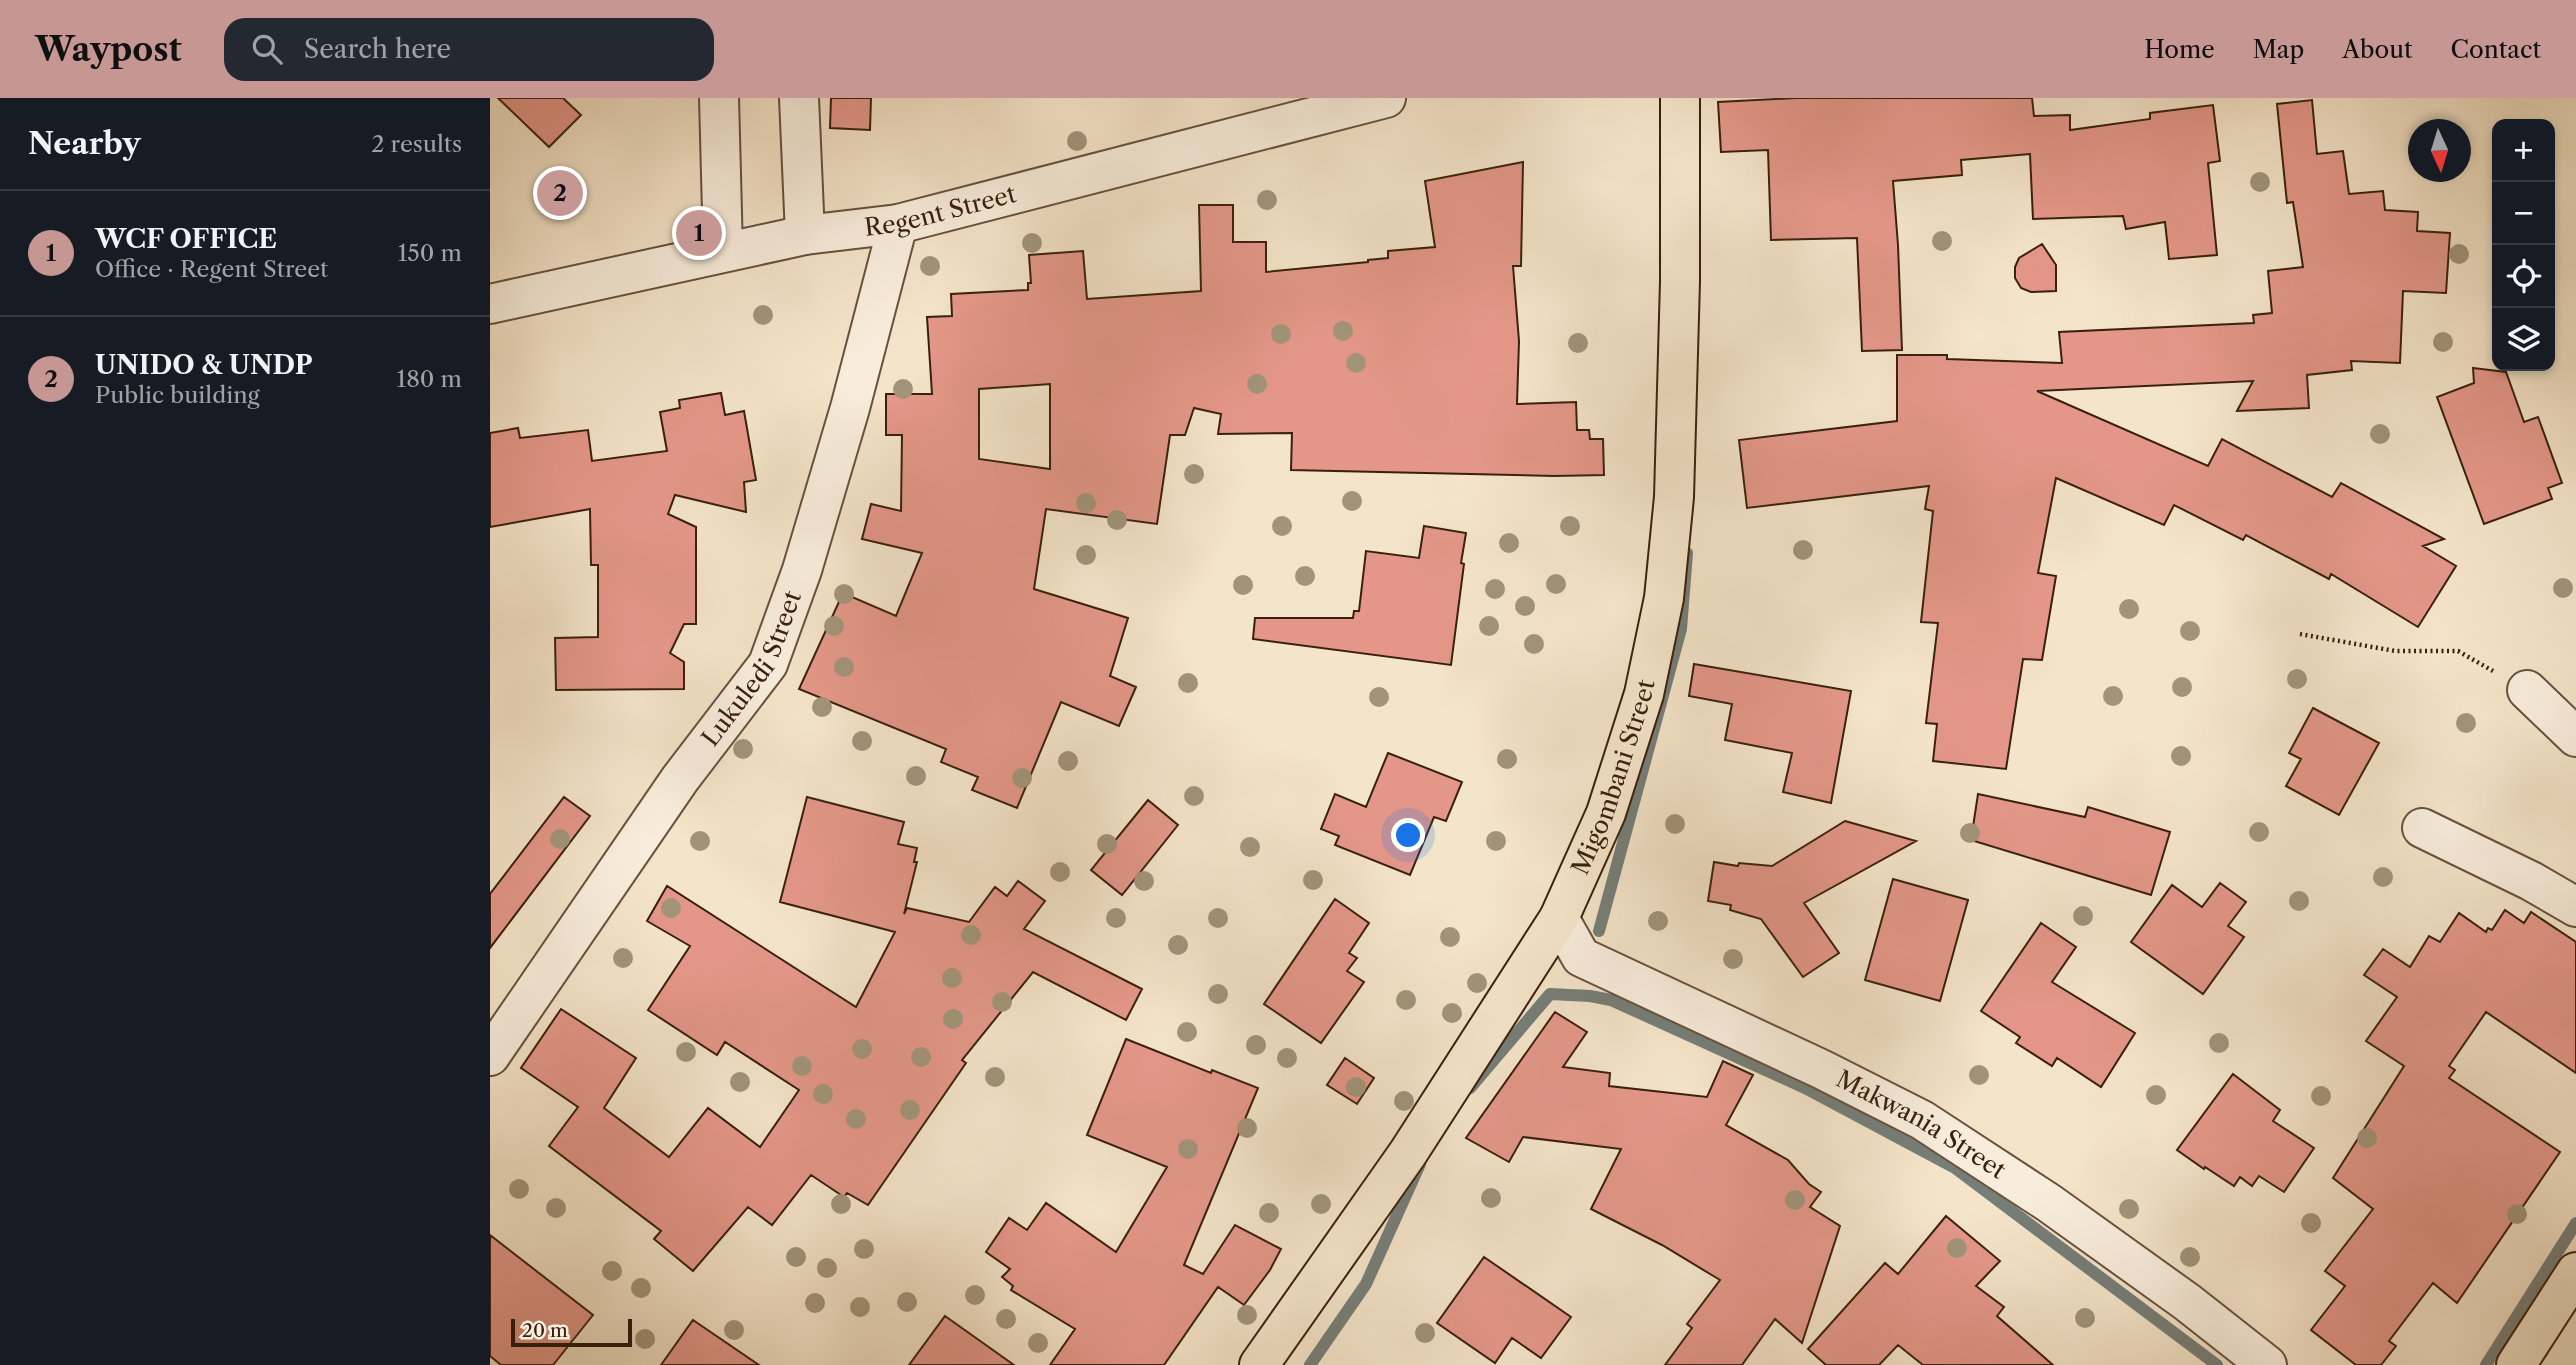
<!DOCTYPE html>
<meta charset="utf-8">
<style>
:root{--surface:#171b24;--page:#242831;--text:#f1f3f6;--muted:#9ea1a6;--line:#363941;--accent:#c59692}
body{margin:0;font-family:"Libre Caslon Text",serif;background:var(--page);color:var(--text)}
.controls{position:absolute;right:21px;top:21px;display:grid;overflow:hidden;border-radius:14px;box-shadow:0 4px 10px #0003}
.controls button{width:63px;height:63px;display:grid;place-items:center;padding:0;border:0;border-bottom:2px solid var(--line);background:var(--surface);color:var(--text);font:35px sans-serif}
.compass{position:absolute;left:1918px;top:21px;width:63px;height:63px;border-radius:50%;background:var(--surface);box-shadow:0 4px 10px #0003;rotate:176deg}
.scale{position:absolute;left:21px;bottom:18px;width:121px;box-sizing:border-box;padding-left:7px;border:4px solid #39200e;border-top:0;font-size:19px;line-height:24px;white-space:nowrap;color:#39200e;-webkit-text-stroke:5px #f8eddc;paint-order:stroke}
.you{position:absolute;left:919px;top:738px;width:24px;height:24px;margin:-18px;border:5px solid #fff;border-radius:50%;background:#1a73e8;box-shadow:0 0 0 10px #1a73e833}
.badge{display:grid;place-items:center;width:46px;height:46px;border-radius:50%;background:var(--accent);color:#111;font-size:23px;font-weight:700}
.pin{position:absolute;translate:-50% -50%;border:4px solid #fff;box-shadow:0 2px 7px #0006}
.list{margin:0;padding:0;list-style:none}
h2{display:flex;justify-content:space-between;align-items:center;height:91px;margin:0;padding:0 28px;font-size:30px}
h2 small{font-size:23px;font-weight:400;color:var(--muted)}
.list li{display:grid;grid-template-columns:46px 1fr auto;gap:21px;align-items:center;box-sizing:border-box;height:126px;padding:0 28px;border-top:2px solid var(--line)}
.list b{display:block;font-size:26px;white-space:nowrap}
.list p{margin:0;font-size:23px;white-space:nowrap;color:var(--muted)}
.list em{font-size:23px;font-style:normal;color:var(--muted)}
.icon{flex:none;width:38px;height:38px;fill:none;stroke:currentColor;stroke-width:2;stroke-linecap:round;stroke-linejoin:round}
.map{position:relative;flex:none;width:2086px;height:1267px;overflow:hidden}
header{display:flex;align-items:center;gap:42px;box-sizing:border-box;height:98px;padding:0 35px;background:var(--accent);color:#111}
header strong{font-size:33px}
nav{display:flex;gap:38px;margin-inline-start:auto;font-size:24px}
.search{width:490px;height:63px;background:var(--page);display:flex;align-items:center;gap:18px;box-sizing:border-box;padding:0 24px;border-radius:21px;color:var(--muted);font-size:26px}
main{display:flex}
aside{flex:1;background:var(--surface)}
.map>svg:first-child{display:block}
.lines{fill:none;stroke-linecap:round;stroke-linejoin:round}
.stream{stroke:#767e78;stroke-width:12}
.building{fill:#e49789;stroke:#39200e;stroke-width:2;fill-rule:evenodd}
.minor-casing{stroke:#68513d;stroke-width:42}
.major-casing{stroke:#39200e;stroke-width:42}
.path{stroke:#39200e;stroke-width:4.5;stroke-dasharray:2 3.5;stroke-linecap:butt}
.minor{stroke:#f8eddc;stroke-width:38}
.major{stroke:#f4e4c9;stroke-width:38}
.tree{fill:#a29479}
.labels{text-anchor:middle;stroke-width:5;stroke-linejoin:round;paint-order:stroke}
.street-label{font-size:24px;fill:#39200e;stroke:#f8eddc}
</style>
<header>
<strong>Waypost</strong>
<div class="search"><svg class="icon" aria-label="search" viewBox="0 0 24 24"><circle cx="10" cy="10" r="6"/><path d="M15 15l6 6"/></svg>Search here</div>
<nav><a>Home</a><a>Map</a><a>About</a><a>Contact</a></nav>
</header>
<main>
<aside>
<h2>Nearby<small>2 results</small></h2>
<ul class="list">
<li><span class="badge">1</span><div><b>WCF OFFICE</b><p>Office · Regent Street</p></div><em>150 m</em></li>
<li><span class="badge">2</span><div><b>UNIDO &amp; UNDP</b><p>Public building</p></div><em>180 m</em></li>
</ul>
</aside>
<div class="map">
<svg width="2086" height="1267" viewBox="0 0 2086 1267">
<rect width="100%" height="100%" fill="#f4e4c9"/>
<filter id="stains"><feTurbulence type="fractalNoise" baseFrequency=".00286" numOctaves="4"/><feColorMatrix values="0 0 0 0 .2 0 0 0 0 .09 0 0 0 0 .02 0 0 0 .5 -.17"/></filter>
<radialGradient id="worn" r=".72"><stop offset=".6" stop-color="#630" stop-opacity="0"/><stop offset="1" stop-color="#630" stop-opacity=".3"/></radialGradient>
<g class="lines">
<path class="stream" d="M 1109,833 L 1191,531 L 1197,455
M 980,990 L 1060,896 L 1100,898 L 1121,902 L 1315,990 L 1465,1070 L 1727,1267
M 820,1267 L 876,1186 L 930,1066
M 1996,1267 L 2086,1125"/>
</g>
<path class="building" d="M 8,0 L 73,0 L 91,17 L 59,49 Z
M 341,0 L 381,0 L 380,32 L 340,30 Z
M 1306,0 L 1542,0 L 1544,18 L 1580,17 L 1580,32 L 1660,21 L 1660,15 L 1723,7 L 1730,63 L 1718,65 L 1727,157 L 1679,161 L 1675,124 L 1636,131 L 1633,118 L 1543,121 L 1540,56 L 1471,62 L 1472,77 L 1403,83 L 1408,147 L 1412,252 L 1372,253 L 1367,140 L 1281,142 L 1278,52 L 1231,54 L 1228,4 Z
M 1822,2 L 1827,56 L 1853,53 L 1859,96 L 1893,93 L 1895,112 L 1928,114 L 1927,133 L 1960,135 L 1956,195 L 1913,193 L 1910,265 L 1861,263 L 1862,272 L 1817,277 L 1819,310 L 1747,313 L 1763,283 L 1547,293 L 1718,368 L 1732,341 L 1842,399 L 1851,385 L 1954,441 L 1933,448 L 1966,468 L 1928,529 L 1841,476 L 1839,481 L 1756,437 L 1753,442 L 1684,407 L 1674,427 L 1566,380 L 1548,475 L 1566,478 L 1552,562 L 1533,561 L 1516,671 L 1443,663 L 1447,626 L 1436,625 L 1448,525 L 1431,524 L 1443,413 L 1435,411 L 1439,388 L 1257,410 L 1249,342 L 1407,323 L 1407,257 L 1457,257 L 1457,261 L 1572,265 L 1569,234 L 1764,225 L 1763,217 L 1782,215 L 1778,173 L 1813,169 L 1803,104 L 1797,105 L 1787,6 Z
M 1033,64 L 1031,168 L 1023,168 L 1029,243 L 1027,306 L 1086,304 L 1087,332 L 1099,332 L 1100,341 L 1113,341 L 1114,377 L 1064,378 L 801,372 L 802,335 L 728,336 L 731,316 L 704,310 L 695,337 L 680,337 L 667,426 L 556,411 L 544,491 L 638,520 L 620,578 L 646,589 L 629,628 L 571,604 L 527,710 L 482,692 L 488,679 L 451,664 L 456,651 L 309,591 L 353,495 L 406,518 L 432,455 L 372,441 L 381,406 L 411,413 L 412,337 L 396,337 L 396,296 L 442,296 L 437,219 L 462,218 L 461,196 L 538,192 L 538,185 L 541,185 L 539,157 L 593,153 L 597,201 L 711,193 L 709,107 L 743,107 L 743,144 L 776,144 L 776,174 L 878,164 L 878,162 L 898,160 L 898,153 L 945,149 L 935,83 ZM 560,286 L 560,371 L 489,361 L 489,291 Z
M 1552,146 L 1566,167 L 1566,193 L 1541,194 L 1531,190 L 1525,180 L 1525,169 L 1529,160 Z
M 1983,270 L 2016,274 L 2034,324 L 2048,319 L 2072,385 L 2058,390 L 2062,401 L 1994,426 L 1947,299 L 1984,285 Z
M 231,295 L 235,317 L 254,313 L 266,382 L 254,384 L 256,414 L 185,397 L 178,416 L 206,429 L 206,526 L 194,526 L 180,555 L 194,564 L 194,591 L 66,592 L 65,540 L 108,539 L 108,467 L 101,467 L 100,411 L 0,429 L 0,335 L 28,330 L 30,340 L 98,332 L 102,363 L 177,353 L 170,314 L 190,310 L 189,302 Z
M 934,428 L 976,435 L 971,465 L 974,466 L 961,567 L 763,541 L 765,520 L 863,520 L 864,513 L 869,513 L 876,453 L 929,460 Z
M 1204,566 L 1361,593 L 1341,705 L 1293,694 L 1302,655 L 1235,642 L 1242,606 L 1199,598 Z
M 1823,610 L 1889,645 L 1849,717 L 1796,688 L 1811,661 L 1799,655 Z
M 898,655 L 972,684 L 956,723 L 944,719 L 920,777 L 845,747 L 849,738 L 831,731 L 845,696 L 876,709 Z
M 1488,696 L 1595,719 L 1598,709 L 1680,734 L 1661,797 L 1481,742 Z
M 74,699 L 100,718 L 0,850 L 0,796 Z
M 317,699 L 414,724 L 408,746 L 427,750 L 424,764 L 427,764 L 414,816 L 417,810 L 479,824 L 505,789 L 517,798 L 528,783 L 555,803 L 534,831 L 652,891 L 636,922 L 543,874 L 472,962 L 476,965 L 378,1107 L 357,1095 L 354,1099 L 321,1077 L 282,1127 L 258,1109 L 203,1173 L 164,1141 L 171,1133 L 59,1048 L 88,1009 L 31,970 L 71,911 L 146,960 L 114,1010 L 179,1059 L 218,1010 L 270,1049 L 309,992 L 235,944 L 227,957 L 158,912 L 200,848 L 157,823 L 177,788 L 366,909 L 405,834 L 290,804 Z
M 658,702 L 688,727 L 632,797 L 601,772 Z
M 1355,723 L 1426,743 L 1314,805 L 1349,855 L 1313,879 L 1271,821 L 1240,812 L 1241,807 L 1218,803 L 1224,764 L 1248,768 L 1249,765 L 1282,768 Z
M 1403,781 L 1478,802 L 1450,903 L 1375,882 Z
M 1730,785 L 1756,804 L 1738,828 L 1754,839 L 1713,896 L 1641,844 L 1682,787 L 1712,809 Z
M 845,801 L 879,825 L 859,855 L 867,860 L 857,873 L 874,884 L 831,945 L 774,906 Z
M 2015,812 L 2034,825 L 2041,814 L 2086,844 L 2086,975 L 1996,914 L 1959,968 L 1965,972 L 1959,980 L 2070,1054 L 1967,1205 L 1943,1185 L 1899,1243 L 1906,1248 L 1891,1267 L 1866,1267 L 1821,1232 L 1855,1188 L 1835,1173 L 1883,1111 L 1843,1080 L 1914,968 L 1876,943 L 1907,899 L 1874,877 L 1893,851 L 1920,869 L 1939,838 L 1950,844 L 1969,815 L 1996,834 L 1998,830 L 2002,832 Z
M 1551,825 L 1586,849 L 1562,884 L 1645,935 L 1611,989 L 1567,960 L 1562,968 L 1526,945 L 1530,939 L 1491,913 Z
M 1065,914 L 1097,934 L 1073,969 L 1120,975 L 1119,988 L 1217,999 L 1233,963 L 1263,977 L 1236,1027 L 1298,1062 L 1319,1086 L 1331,1094 L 1320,1109 L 1350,1128 L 1312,1245 L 1285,1221 L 1252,1267 L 1175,1267 L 1202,1230 L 1197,1226 L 1230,1182 L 1172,1147 L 1101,1111 L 1131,1051 L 1033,1039 L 1019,1064 L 976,1040 Z
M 636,941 L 721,975 L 722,972 L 768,990 L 694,1167 L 713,1176 L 745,1127 L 791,1151 L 780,1172 L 754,1207 L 728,1189 L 674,1267 L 560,1267 L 585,1231 L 521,1192 L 523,1188 L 512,1179 L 520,1171 L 496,1154 L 519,1120 L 537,1132 L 556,1105 L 626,1154 L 677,1069 L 597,1037 Z
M 855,960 L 884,980 L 867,1006 L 837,987 Z
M 1743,976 L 1790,1012 L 1783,1023 L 1824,1050 L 1794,1094 L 1769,1078 L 1762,1088 L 1750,1079 L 1744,1088 L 1715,1069 L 1714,1071 L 1687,1052 Z
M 1456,1118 L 1510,1163 L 1486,1188 L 1514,1209 L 1507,1218 L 1563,1267 L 1433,1267 L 1408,1247 L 1389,1267 L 1336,1267 L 1318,1251 L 1395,1165 L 1408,1176 Z
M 0,1137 L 103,1217 L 63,1267 L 11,1267 L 0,1258 Z
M 994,1159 L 1081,1219 L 1051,1260 L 1022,1240 L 1005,1265 L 947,1225 Z
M 455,1218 L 524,1267 L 419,1267 Z
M 203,1222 L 269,1267 L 171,1267 Z"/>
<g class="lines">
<g class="minor-casing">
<g id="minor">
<path d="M 229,0 L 233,153"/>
<path d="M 309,0 L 315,137"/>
<path id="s1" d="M 0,206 L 315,137 L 408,126 L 896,0"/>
<path d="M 2037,592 L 2086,639"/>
<path d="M 1932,730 L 2041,783 L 2086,809"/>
<path id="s2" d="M 1069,820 L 1091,859 L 1331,971 L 1432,1022 L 1559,1105 L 1697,1204 L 1777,1267"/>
<path id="s3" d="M 0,958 L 190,681 L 278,566 L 312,472 L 360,310 L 408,126"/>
</g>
</g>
<g class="major-casing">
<g id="major">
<path id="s4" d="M 769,1267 L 918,1055 L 1069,820 L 1116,715 L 1154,596 L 1174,500 L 1184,399 L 1190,183 L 1190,0"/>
<path d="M 2026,1267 L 2086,1174"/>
</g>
</g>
<path class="path" d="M 1810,536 L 1905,553 L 1968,553 L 2003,573"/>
<use href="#minor" class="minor"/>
<use href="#major" class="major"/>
</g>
<g class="tree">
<circle cx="587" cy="43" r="10"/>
<circle cx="1770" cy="84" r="10"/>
<circle cx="777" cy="102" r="10"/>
<circle cx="1452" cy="143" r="10"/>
<circle cx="542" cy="145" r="10"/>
<circle cx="1969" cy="156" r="10"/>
<circle cx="440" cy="168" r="10"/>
<circle cx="273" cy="217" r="10"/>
<circle cx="853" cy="233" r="10"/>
<circle cx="791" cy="236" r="10"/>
<circle cx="1953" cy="244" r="10"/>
<circle cx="1088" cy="245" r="10"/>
<circle cx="866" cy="265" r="10"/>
<circle cx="767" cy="286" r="10"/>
<circle cx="413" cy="291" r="10"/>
<circle cx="1890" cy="336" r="10"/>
<circle cx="704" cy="376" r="10"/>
<circle cx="862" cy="403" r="10"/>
<circle cx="596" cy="405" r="10"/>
<circle cx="627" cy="422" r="10"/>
<circle cx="792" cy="428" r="10"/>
<circle cx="1080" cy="428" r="10"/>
<circle cx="1019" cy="445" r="10"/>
<circle cx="1313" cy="452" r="10"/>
<circle cx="596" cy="457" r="10"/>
<circle cx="815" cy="478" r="10"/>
<circle cx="1066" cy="486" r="10"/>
<circle cx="753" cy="487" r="10"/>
<circle cx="2073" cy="490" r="10"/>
<circle cx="1005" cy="491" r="10"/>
<circle cx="354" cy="496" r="10"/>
<circle cx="1035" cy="508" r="10"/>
<circle cx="1639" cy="511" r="10"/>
<circle cx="344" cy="528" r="10"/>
<circle cx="999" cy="528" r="10"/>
<circle cx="1700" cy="533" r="10"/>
<circle cx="1044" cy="546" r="10"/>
<circle cx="354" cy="569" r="10"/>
<circle cx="1807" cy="581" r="10"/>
<circle cx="698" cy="585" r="10"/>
<circle cx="1692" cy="589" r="10"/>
<circle cx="1623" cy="598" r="10"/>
<circle cx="889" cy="599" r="10"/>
<circle cx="332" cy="609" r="10"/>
<circle cx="1976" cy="625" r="10"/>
<circle cx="372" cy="643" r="10"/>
<circle cx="253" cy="651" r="10"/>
<circle cx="1691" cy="658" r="10"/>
<circle cx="1017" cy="661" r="10"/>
<circle cx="578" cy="663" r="10"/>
<circle cx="426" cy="678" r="10"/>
<circle cx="532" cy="680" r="10"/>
<circle cx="704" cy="698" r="10"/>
<circle cx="1185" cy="726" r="10"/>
<circle cx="1769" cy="734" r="10"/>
<circle cx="1480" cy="735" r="10"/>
<circle cx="70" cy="741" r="10"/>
<circle cx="210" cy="743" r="10"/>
<circle cx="1006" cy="743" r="10"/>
<circle cx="617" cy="746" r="10"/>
<circle cx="760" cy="749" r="10"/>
<circle cx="570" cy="774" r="10"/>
<circle cx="1893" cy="779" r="10"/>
<circle cx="823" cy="782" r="10"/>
<circle cx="654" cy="783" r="10"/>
<circle cx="1809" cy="803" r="10"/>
<circle cx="181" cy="810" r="10"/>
<circle cx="1593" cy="818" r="10"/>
<circle cx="626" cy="820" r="10"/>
<circle cx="728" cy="820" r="10"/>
<circle cx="1168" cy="823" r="10"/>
<circle cx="481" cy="837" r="10"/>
<circle cx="960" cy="839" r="10"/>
<circle cx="688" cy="847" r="10"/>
<circle cx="133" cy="860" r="10"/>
<circle cx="1243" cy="861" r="10"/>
<circle cx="462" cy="880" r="10"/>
<circle cx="987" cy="885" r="10"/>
<circle cx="728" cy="896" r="10"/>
<circle cx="916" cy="902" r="10"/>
<circle cx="512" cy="904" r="10"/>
<circle cx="962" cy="915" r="10"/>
<circle cx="463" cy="921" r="10"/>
<circle cx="697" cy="934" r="10"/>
<circle cx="1729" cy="945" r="10"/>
<circle cx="766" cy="947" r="10"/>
<circle cx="372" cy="951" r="10"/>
<circle cx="196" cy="954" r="10"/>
<circle cx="431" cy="959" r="10"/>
<circle cx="797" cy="960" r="10"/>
<circle cx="312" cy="968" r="10"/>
<circle cx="1489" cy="977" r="10"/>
<circle cx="505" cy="979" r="10"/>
<circle cx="250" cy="984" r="10"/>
<circle cx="866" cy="989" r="10"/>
<circle cx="333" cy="996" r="10"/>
<circle cx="1666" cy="997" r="10"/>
<circle cx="1831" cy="998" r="10"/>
<circle cx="914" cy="1003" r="10"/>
<circle cx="420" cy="1012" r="10"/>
<circle cx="366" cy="1021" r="10"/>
<circle cx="757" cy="1030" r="10"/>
<circle cx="1877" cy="1040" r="10"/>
<circle cx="698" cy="1051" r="10"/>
<circle cx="29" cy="1091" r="10"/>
<circle cx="1001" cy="1100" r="10"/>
<circle cx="1305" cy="1102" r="10"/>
<circle cx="351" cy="1106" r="10"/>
<circle cx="831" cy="1106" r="10"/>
<circle cx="66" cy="1110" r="10"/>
<circle cx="1639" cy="1111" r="10"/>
<circle cx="779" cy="1115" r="10"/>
<circle cx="2027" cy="1116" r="10"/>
<circle cx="1821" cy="1125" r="10"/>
<circle cx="1467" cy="1150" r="10"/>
<circle cx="374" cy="1151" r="10"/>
<circle cx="306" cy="1159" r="10"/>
<circle cx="1700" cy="1159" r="10"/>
<circle cx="337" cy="1170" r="10"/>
<circle cx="122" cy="1173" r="10"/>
<circle cx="151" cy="1190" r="10"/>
<circle cx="485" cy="1197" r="10"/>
<circle cx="417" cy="1204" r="10"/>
<circle cx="325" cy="1205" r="10"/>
<circle cx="370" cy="1209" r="10"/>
<circle cx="757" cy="1217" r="10"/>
<circle cx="1595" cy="1220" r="10"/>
<circle cx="516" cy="1221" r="10"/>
<circle cx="244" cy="1232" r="10"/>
<circle cx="935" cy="1235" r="10"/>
<circle cx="155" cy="1241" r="10"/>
<circle cx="548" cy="1245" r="10"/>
</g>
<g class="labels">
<g class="street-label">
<text dy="8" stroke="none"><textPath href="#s1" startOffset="460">Regent Street</textPath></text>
<text dy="8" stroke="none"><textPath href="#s3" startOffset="469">Lukuledi Street</textPath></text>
<text dy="8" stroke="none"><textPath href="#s4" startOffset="690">Migombani Street</textPath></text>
<text dy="8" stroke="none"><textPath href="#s2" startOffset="424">Makwania Street</textPath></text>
</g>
</g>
<rect width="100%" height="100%" filter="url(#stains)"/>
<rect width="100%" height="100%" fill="url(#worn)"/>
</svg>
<div class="controls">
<button>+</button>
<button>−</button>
<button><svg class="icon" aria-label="locate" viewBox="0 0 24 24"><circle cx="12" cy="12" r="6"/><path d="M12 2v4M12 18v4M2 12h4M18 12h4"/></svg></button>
<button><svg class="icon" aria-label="layers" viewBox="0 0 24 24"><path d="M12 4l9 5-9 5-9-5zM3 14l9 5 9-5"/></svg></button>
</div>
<svg class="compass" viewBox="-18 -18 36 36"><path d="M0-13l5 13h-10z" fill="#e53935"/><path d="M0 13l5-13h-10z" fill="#9ea1a6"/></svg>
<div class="scale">20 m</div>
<div class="you"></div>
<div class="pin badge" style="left:209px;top:135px">1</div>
<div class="pin badge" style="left:70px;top:95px">2</div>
</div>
</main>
